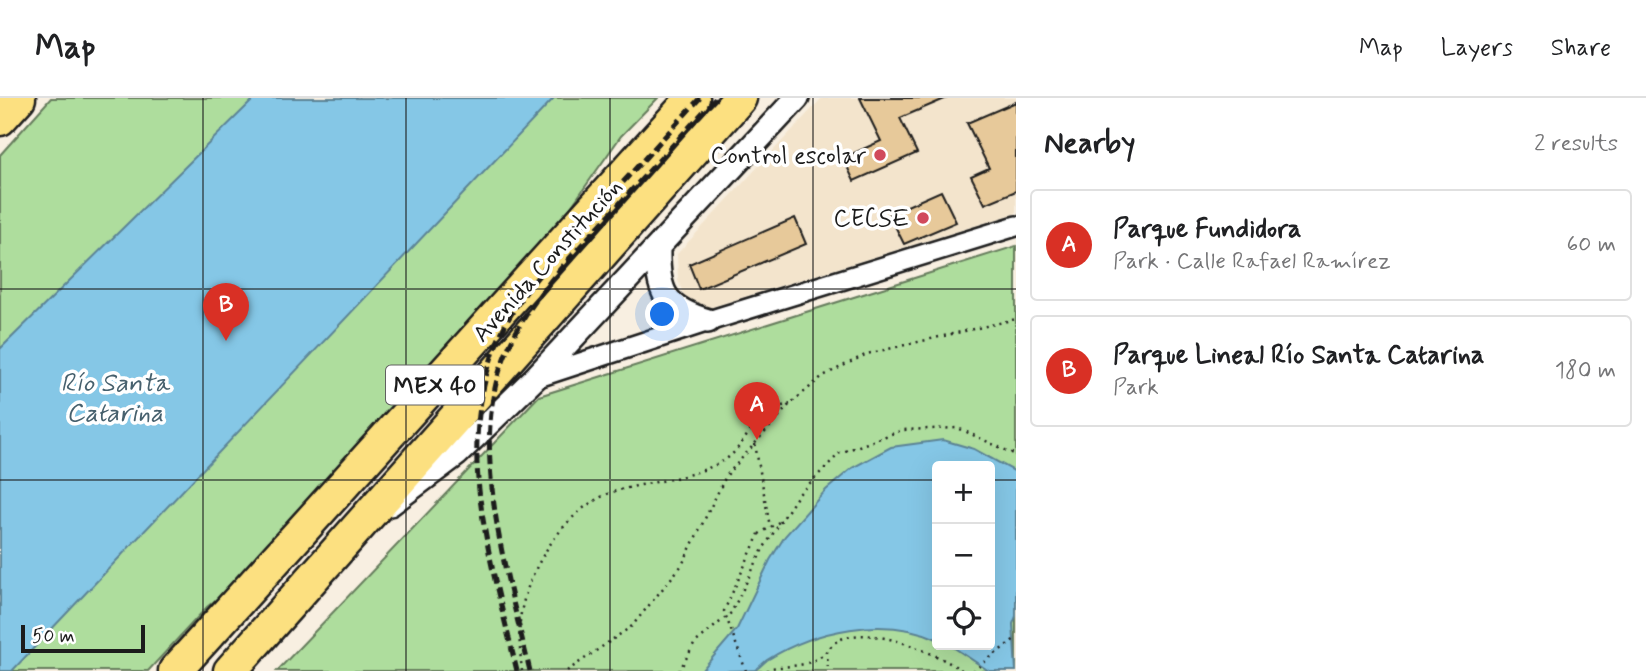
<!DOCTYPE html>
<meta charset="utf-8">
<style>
:root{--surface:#fff;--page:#f6f6f6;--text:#202124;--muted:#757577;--line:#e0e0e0;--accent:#d93025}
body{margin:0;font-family:Mynerve,sans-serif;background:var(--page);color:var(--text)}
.controls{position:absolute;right:21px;bottom:21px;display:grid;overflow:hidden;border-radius:7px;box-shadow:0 7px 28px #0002}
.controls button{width:63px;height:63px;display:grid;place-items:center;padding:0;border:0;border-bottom:2px solid var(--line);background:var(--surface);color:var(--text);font:35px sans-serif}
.scale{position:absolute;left:21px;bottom:18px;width:124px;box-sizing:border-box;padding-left:7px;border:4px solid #1c1c1c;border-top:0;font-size:19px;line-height:24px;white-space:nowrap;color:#1c1c1c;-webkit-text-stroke:5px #fff;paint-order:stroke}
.you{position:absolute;left:663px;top:217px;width:24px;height:24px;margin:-18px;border:5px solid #fff;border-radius:50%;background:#1a73e8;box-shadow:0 0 0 10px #1a73e833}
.badge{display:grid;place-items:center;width:46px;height:46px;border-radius:50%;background:var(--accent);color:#fff;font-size:23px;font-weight:700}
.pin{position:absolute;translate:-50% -58px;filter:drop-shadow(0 2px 4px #0008)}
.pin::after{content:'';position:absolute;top:37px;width:24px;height:21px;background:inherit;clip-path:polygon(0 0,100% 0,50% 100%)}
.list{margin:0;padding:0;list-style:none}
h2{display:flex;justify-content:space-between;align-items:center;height:91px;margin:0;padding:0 28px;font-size:30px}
h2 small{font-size:23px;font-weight:400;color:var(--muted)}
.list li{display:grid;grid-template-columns:46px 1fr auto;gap:21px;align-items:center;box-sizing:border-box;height:112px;margin:0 14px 14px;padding:0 14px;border:2px solid var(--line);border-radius:7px}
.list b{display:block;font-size:26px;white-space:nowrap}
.list p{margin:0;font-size:23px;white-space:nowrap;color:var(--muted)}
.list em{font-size:23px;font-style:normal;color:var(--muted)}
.icon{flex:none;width:38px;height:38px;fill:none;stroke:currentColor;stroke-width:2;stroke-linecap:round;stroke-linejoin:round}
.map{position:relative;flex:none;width:1016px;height:573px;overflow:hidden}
header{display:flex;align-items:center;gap:42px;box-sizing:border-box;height:98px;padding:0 35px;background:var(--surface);border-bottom:2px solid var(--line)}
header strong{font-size:33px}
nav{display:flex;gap:38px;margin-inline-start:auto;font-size:24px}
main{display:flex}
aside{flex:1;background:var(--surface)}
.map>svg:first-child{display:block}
.built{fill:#f3e4cc}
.green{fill:#aedd9d;stroke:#657c5c;stroke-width:2;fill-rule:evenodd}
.water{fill:#85c7e6;stroke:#5b8395;stroke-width:2}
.building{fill:#e7c99a;stroke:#1c1c1c;stroke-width:2}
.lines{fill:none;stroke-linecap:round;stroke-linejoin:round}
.minor-casing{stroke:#1c1c1c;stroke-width:24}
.tertiary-casing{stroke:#1c1c1c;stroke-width:28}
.trunk-casing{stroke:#1c1c1c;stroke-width:37}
.path{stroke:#1c1c1c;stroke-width:2.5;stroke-dasharray:2 5;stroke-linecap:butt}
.minor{stroke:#fff;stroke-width:19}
.tertiary{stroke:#fff;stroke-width:23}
.trunk{stroke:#fce080;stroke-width:32}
.rail{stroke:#1c1c1c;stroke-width:5;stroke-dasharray:10 5;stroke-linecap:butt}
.path-bridge{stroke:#1c1c1c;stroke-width:2.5;stroke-dasharray:2 5;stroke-linecap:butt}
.grid{fill:none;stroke:#1c1c1c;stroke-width:2;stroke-opacity:0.55}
.poi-dot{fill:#d1495b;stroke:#fff;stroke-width:2.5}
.labels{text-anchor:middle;stroke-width:7;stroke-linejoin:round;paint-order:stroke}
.shield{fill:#fff;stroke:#606060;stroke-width:2}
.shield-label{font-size:23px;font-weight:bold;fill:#1c1c1c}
.poi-label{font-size:24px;fill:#1c1c1c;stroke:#fff;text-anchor:end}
.street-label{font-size:24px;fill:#1c1c1c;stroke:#fff}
.water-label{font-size:26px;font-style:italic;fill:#46606d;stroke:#fff}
</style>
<header>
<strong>Map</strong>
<nav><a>Map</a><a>Layers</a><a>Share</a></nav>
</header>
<main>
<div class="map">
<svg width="1016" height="573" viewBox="0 0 1016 573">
<rect width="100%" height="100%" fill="#f8efe1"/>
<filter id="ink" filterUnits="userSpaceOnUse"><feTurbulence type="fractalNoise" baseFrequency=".0143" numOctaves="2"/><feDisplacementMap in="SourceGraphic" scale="14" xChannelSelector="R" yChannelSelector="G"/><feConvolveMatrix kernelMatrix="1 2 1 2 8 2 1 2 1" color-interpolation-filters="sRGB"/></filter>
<g filter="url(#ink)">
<path class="built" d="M 822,0 L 1016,0 L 1016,115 L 708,210 L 684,198 L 678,182 L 677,156 Z"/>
<path class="green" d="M 51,0 L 658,0 L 621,38 L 566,116 L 238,484 L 207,509 L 148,573 L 0,573 L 0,57 Z
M 1016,148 L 1016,573 L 277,573 L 539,298 ZM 937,368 L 990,368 L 990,547 L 937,547 Z"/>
<path class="water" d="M 255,0 L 554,0 L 12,573 L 0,573 L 0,251 Z
M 943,342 L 974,351 L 1016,374 L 1016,518 L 1013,526 L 1016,573 L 989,573 L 950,547 L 990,547 L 990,368 L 937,368 L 937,541 C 884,517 815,532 767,562 C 763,565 759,570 755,572 C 742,573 716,573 701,573 L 737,531 L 770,462 L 785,438 L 826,392 L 852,370 L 891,349 Z"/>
<path class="building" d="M 860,0 L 947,0 L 900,20 L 917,55 L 854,83 L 843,60 L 881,43 Z
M 1016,4 L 1016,93 L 985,106 L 971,78 L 989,70 L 967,25 Z
M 941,93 L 956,124 L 904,146 L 889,116 Z
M 795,120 L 806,146 L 699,191 L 689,166 Z"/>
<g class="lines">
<g class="minor-casing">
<path id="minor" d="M 535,280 L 718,220 L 1016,128"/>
</g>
<g class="tertiary-casing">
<path id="tertiary" d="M 658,150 C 657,194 664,210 708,223
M 390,406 L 457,356 L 535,280 L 797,0"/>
</g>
<g class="trunk-casing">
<path id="trunk" d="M 0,21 L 19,0
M 175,573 L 693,0
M 230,573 L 740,0"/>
</g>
<path class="path" d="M 755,346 L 770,429
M 759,436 L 779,424
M 827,553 L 828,573
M 522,573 C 520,554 518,534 521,515 C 529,468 568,407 616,393 C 651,383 691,381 723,363 C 750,347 748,315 790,306
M 567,573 L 632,528 L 682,467 L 726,378 L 790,306 L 823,278 L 867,256 L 1016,221
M 679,573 L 695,545 L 731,515 L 763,451 L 798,397 L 840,355 L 902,332 L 958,330 L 1016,357
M 767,573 L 770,570 C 787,568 804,569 818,560 C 826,556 831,546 839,542 C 871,526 936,555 963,573
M 973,573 L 1016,540"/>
<use href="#minor" class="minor"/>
<use href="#tertiary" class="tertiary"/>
<use href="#trunk" class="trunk"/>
<path class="rail" d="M 517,573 C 501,506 474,411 477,343 C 478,311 484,280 495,250 C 514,198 556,158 592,118 C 628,79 664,39 700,0
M 530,573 C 510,490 476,374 495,290 C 511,218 564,166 612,114 C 646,76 681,38 716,0"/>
<path class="path-bridge" d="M 746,573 L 724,513 L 759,436"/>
</g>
</g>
<path class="grid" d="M 203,0 L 203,573M 406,0 L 406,573M 610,0 L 610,573M 813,0 L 813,573M 0,191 L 1016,191M 0,382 L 937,382M 990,382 L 1016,382"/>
<g class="poi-dot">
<circle cx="880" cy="57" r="7"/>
<circle cx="923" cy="120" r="7"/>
</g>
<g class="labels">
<rect class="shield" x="386" y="267.5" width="98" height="39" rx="5"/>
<g class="shield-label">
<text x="435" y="295">MEX 40</text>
</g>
<g class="poi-label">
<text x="866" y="65">Control escolar</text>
<text x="909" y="128">CECSE</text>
</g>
<g class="street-label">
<text transform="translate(547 162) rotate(-48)" y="8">Avenida Constitución</text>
</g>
<g class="water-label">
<text x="115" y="293">Río Santa<tspan x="115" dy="30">Catarina</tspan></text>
</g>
</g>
</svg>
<div class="controls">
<button>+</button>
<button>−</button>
<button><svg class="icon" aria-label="locate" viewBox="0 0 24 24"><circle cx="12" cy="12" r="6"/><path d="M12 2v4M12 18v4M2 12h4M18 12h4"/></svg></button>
</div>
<div class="scale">50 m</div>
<div class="you"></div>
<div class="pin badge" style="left:757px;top:342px">A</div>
<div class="pin badge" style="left:226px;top:243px">B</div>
</div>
<aside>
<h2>Nearby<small>2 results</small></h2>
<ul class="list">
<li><span class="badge">A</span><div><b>Parque Fundidora</b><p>Park · Calle Rafael Ramírez</p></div><em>60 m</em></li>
<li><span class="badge">B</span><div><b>Parque Lineal Río Santa Catarina</b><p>Park</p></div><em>180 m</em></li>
</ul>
</aside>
</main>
